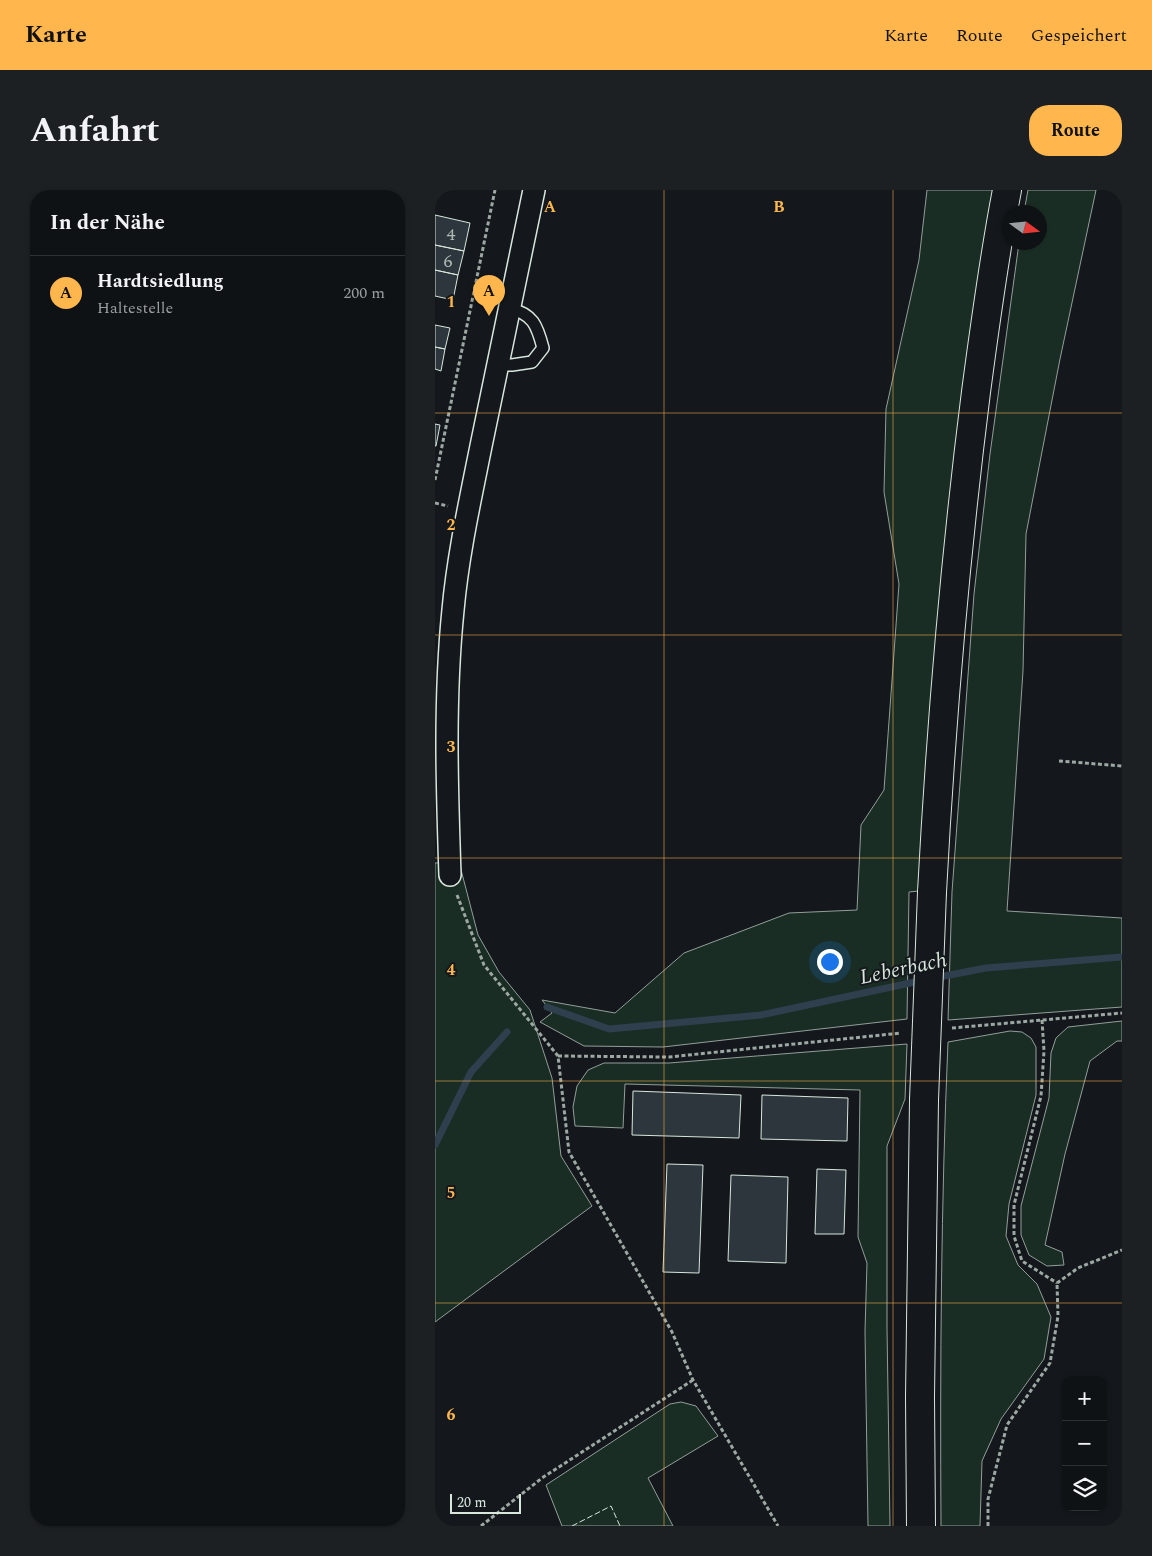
<!DOCTYPE html>
<html lang="de">
<head>
<meta charset="utf-8">
<style>
	:root { --surface:#0f1215; --page:#1d2022; --text:#f1f3f6; --muted:#9b9ea0; --line:#2f3234; --accent:#ffb74d }
	body { margin:0; font-family:Spectral,serif; background:var(--page); color:var(--text) }
	.controls { position:absolute; right:15px; bottom:15px; display:grid; overflow:hidden; border-radius:10px; box-shadow:0 1px 4px #0004 }
	.controls button { width:45px; height:45px; display:grid; place-items:center; padding:0; border:0; border-bottom:1px solid var(--line); background:var(--surface); color:var(--text); font:25px sans-serif }
	.compass { position:absolute; left:567px; top:15px; width:45px; height:45px; border-radius:50%; background:var(--surface); box-shadow:0 1px 4px #0004; rotate:105deg }
	.scale { position:absolute; left:15px; bottom:12px; width:71px; box-sizing:border-box; padding-left:5px; border:2px solid #d8e6dc; border-top:0; font-size:14px; line-height:18px; white-space:nowrap; color:#d8e6dc; -webkit-text-stroke:4px #14181c; paint-order:stroke }
	.you { position:absolute; left:394px; top:771px; width:18px; height:18px; margin:-12px; border:4px solid #fff; border-radius:50%; background:#1a73e8; box-shadow:0 0 0 8px #1a73e833 }
	.badge { display:grid; place-items:center; width:32px; height:32px; border-radius:50%; background:var(--accent); color:#111; font-size:16px; font-weight:700 }
	.pin { position:absolute; translate:-50% -41px; filter:drop-shadow(0 1px 2px #0008) }
	.pin::after { content:''; position:absolute; top:26px; width:18px; height:15px; background:inherit; clip-path:polygon(0 0,100% 0,50% 100%) }
	.list { margin:0; padding:0; list-style:none }
	h2 { display:flex; justify-content:space-between; align-items:center; height:65px; margin:0; padding:0 20px; font-size:21px }
	h2 small { font-size:16px; font-weight:400; color:var(--muted) }
	.list li { display:grid; grid-template-columns:32px 1fr auto; gap:15px; align-items:center; box-sizing:border-box; height:75px; padding:0 20px; border-top:1px solid var(--line) }
	.list b { display:block; font-size:19px; white-space:nowrap }
	.list p { margin:0; font-size:16px; white-space:nowrap; color:var(--muted) }
	.list em { font-size:16px; font-style:normal; color:var(--muted) }
	.icon { flex:none; width:28px; height:28px; fill:none; stroke:currentColor; stroke-width:2; stroke-linecap:round; stroke-linejoin:round }
	.map { position:relative; flex:none; width:687px; height:1336px; overflow:hidden; border-radius:20px }
	header { display:flex; align-items:center; gap:30px; box-sizing:border-box; height:70px; padding:0 25px; background:var(--accent); color:#111 }
	header strong { font-size:24px }
	nav { display:flex; gap:28px; margin-inline-start:auto; font-size:18px }
	.intro { display:flex; align-items:center; justify-content:space-between; box-sizing:border-box; height:120px; padding:0 30px }
	h1 { margin:0; font-size:35px }
	.button { padding:12px 22px; border-radius:20px; background:var(--accent); color:#111; font-size:18px; font-weight:700 }
	main { display:flex; gap:30px; padding:0 30px }
	aside { flex:1; background:var(--surface); border-radius:20px; box-shadow:0 1px 4px #0004 }
	.map>svg:first-child { display:block }
	.green { fill:#1a2d24; stroke:#939e99 }
	.lines { fill:none; stroke-linecap:round; stroke-linejoin:round }
	.stream { stroke:#2f3f4d; stroke-width:7 }
	.building { fill:#2c363c; stroke:#d8e6dc }
	.lane-casing { stroke:#d8e6dc; stroke-width:14 }
	.street-casing { stroke:#d8e6dc; stroke-width:24 }
	.primary-casing { stroke:#d8e6dc; stroke-width:30 }
	.path { stroke:#9da8a2; stroke-width:3; stroke-dasharray:4 2.5; stroke-linecap:butt }
	.lane { stroke:#14181c; stroke-width:11 }
	.street { stroke:#14181c; stroke-width:21 }
	.primary { stroke:#14181c; stroke-width:28 }
	.primary-bridge-casing { stroke:#d8e6dc; stroke-width:30; stroke-linecap:butt }
	.primary-bridge { stroke:#14181c; stroke-width:28 }
	.fence { stroke:#d8e6dc; stroke-width:1; stroke-dasharray:6 2.5; stroke-linecap:butt }
	.grid { fill:none; stroke:#ffb74d; stroke-width:1; stroke-opacity:0.55 }
	.labels { text-anchor:middle; stroke-width:4; stroke-linejoin:round; paint-order:stroke }
	.number-label { font-size:18px; fill:#adbab4 }
	.water-label { font-size:21px; font-style:italic; fill:#d8e6dc; stroke:#14181c }
	.grid-label { font-size:16px; text-anchor:middle; font-weight:bold; fill:#ffb74d; stroke:#14181c; stroke-width:4; stroke-linejoin:round; paint-order:stroke }
</style>
</head>
<body>
<header>
<strong>Karte</strong>
<nav><a>Karte</a><a>Route</a><a>Gespeichert</a></nav>
</header>
<div class="intro"><h1>Anfahrt</h1><a class="button">Route</a></div>
<main>
<aside>
<h2>In der Nähe<small></small></h2>
<ul class="list">
<li><span class="badge">A</span><div><b>Hardtsiedlung</b><p>Haltestelle</p></div><em>200 m</em></li>
</ul>
</aside>
<div class="map">
<svg width="687" height="1336" viewBox="0 0 687 1336">
	<rect width="100%" height="100%" fill="#14181c"/>
	<path class="green" d="M 492,0 L 562,0 C 530,233 492,466 484,701 L 474,702 L 472,829 L 228,857 L 149,856 L 105,832 L 117,823 L 107,810 L 180,823 L 249,763 L 354,723 L 422,720 L 426,635 L 449,600 L 464,394 L 449,302 L 451,219 L 484,70 Z
		M 593,0 L 661,0 L 625,169 L 591,344 L 588,481 L 572,721 L 687,728 L 687,817 L 513,830 L 517,702 L 539,404 L 555,264 L 584,53 L 604,52 L 604,22 L 589,22 Z
		M 24,672 L 43,745 L 64,782 L 95,820 L 117,888 L 126,966 L 157,1016 L 0,1132 L 0,673 Z
		M 687,831 L 687,851 L 682,851 L 655,871 L 630,964 L 610,1055 L 627,1062 L 629,1075 L 612,1076 L 594,1065 L 586,1045 L 586,1016 L 614,908 L 616,863 L 621,848 L 633,837 Z
		M 575,841 L 587,842 L 596,848 L 601,857 L 601,905 L 574,1014 L 571,1046 L 583,1075 L 602,1094 L 616,1127 L 609,1169 L 566,1229 L 547,1271 L 545,1336 L 506,1336 C 505,1175 506,1013 513,852 Z
		M 472,854 L 470,909 L 452,956 L 452,1138 L 455,1336 L 433,1336 L 430,1141 L 432,1073 L 423,1047 L 425,900 L 190,894 L 188,938 L 140,936 L 138,917 L 142,896 L 153,880 L 169,873 L 234,873 Z
		M 246,1212 L 261,1216 L 283,1246 L 213,1288 L 238,1336 L 127,1336 L 111,1295 L 235,1214 Z"/>
	<g class="lines">
		<path class="stream" d="M 499,788 L 551,778 L 687,767
			M 112,817 L 174,839 L 326,825 L 489,790
			M 0,955 L 36,882 L 72,842"/>
	</g>
	<path class="building" d="M 0,25 L 35,33 L 29,61 L 0,55 Z
		M 0,55 L 29,61 L 23,85 L 0,80 Z
		M 0,80 L 23,85 L 18,110 L 0,106 Z
		M 0,135 L 15,138 L 10,159 L 0,157 Z
		M 0,157 L 10,159 L 6,181 L 0,179 Z
		M 0,234 L 5,235 L 1,256 L 0,256 Z
		M 198,901 L 306,905 L 304,948 L 197,945 Z
		M 327,905 L 413,908 L 412,951 L 326,949 Z
		M 232,974 L 268,975 L 264,1083 L 228,1082 Z
		M 382,979 L 411,980 L 409,1044 L 380,1044 Z
		M 296,985 L 353,987 L 351,1073 L 293,1071 Z"/>
	<g class="lines">
		<defs>
			<path id="lane" d="M 61,175 L 77,175 L 97,172 L 108,158 C 102,135 98,124 74,118"/>
			<path id="street" d="M 15,685 C 12,597 9,509 18,420 C 23,365 35,311 46,256 C 63,170 81,85 99,0"/>
			<path id="primary" d="M 497,702 C 506,534 520,368 541,202 C 550,134 559,67 572,0
				M 486,1336 L 485,1207 L 489,910"/>
		</defs>
		<use href="#lane" class="lane-casing"/>
		<use href="#street" class="street-casing"/>
		<use href="#primary" class="primary-casing"/>
		<path class="path" d="M 0,290 L 60,0
			M 0,313 L 13,316
			M 624,571 L 687,576
			M 22,705 L 49,775 L 123,866 L 134,962 L 237,1142 L 258,1190 L 343,1336
			M 607,830 L 609,861 L 606,906 L 579,1015 L 579,1046 L 587,1071 L 622,1093
			M 517,838 L 687,823
			M 123,866 L 234,867 L 466,843
			M 622,1093 L 643,1078 L 687,1060
			M 46,1336 L 107,1288 L 258,1190
			M 553,1336 L 553,1309 L 572,1235 L 615,1173 L 623,1126 L 622,1093"/>
		<use href="#lane" class="lane"/>
		<use href="#street" class="street"/>
		<use href="#primary" class="primary"/>
		<defs>
			<path id="primary-bridge" d="M 489,910 L 497,702"/>
		</defs>
		<use href="#primary-bridge" class="primary-bridge-casing"/>
		<use href="#primary-bridge" class="primary-bridge"/>
		<path class="fence" d="M 137,1336 L 176,1316 L 185,1336"/>
	</g>
	<path class="grid" d="M 229,0 L 229,1336M 458,0 L 458,1336M 0,223 L 687,223M 0,445 L 687,445M 0,668 L 687,668M 0,891 L 687,891M 0,1113 L 687,1113"/>
	<g class="labels">
		<g class="number-label">
			<text x="16" y="50">4</text>
			<text x="13" y="77">6</text>
		</g>
		<g class="water-label">
			<text transform="translate(468 778) rotate(-12)" y="7">Leberbach</text>
		</g>
	</g>
	<g class="grid-label">
		<text x="115" y="22">A</text>
		<text x="344" y="22">B</text>
		<text x="16" y="117">1</text>
		<text x="16" y="340">2</text>
		<text x="16" y="562">3</text>
		<text x="16" y="785">4</text>
		<text x="16" y="1008">5</text>
		<text x="16" y="1230">6</text>
	</g>
</svg>
<div class="controls">
<button>+</button>
<button>−</button>
<button><svg class="icon" aria-label="layers" viewBox="0 0 24 24"><path d="M12 4l9 5-9 5-9-5zM3 14l9 5 9-5"/></svg></button>
</div>
<svg class="compass" viewBox="-18 -18 36 36"><path d="M0-13l5 13h-10z" fill="#e53935"/><path d="M0 13l5-13h-10z" fill="#9b9ea0"/></svg>
<div class="scale">20 m</div>
<div class="you"></div>
<div class="pin badge" style="left:54px;top:126px">A</div>
</div>
</main>
</body>
</html>
